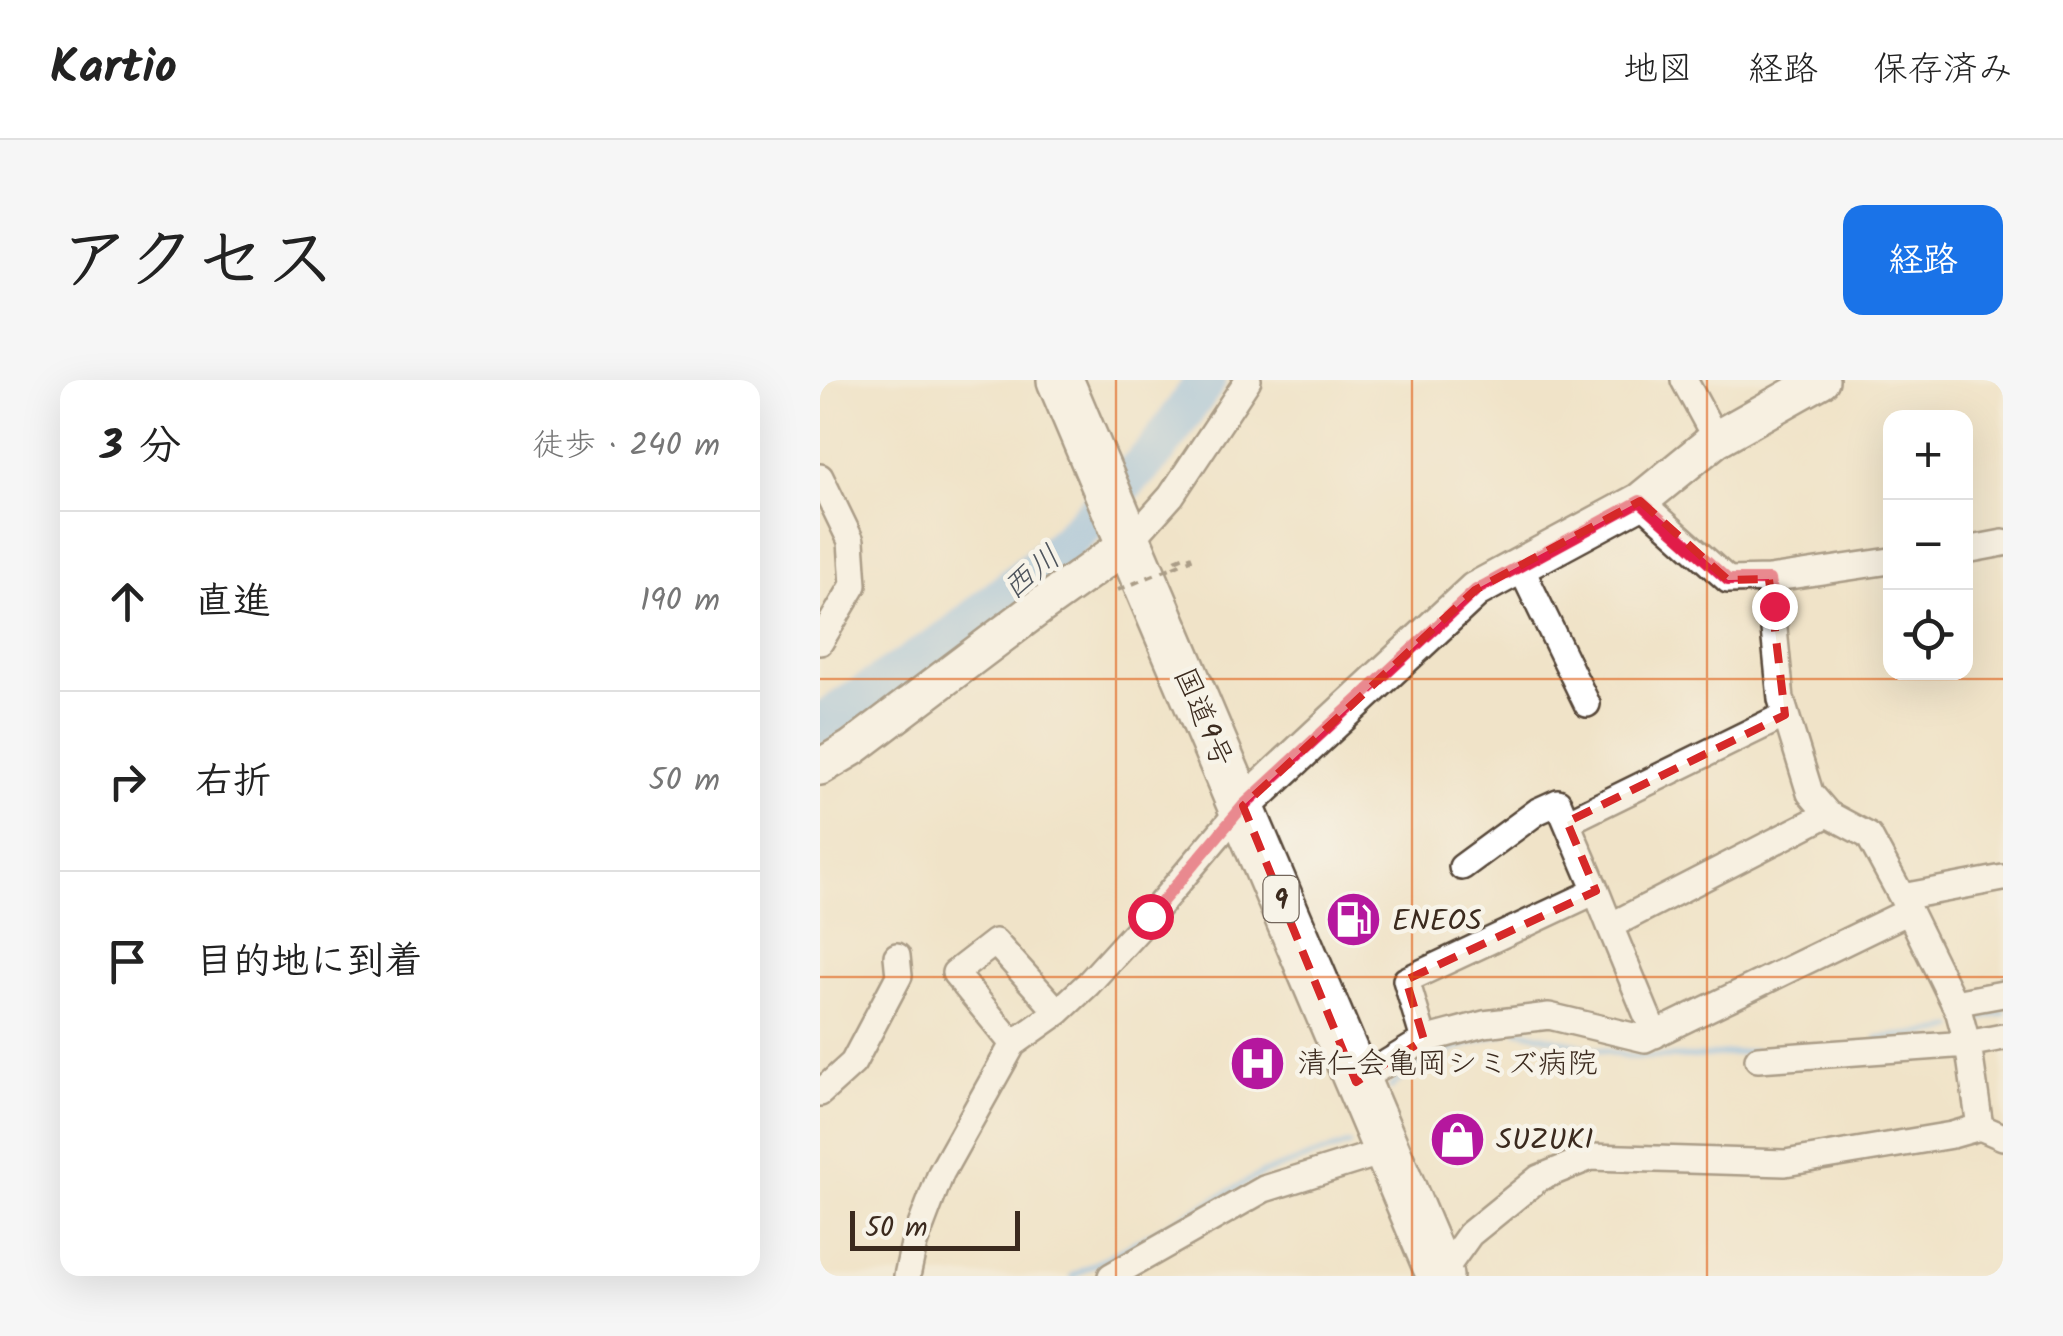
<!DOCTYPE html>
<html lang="ja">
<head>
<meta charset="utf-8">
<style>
	:root { --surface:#fff; --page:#f6f6f6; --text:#222; --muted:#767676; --line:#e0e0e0; --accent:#1a73e8 }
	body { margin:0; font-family:Kalam,"Klee One",sans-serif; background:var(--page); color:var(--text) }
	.controls { position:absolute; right:30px; top:30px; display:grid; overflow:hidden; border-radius:20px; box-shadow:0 10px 40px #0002 }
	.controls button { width:90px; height:90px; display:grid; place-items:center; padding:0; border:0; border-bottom:2px solid var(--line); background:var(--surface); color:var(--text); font:50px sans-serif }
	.scale { position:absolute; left:30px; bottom:25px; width:170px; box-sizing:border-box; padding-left:10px; border:5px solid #3b2a1e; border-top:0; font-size:28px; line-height:35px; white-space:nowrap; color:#3b2a1e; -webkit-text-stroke:8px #f7f3e8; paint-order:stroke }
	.stop { position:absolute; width:30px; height:30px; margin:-22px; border:8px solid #e11d48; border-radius:50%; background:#fff }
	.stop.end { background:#e11d48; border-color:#fff; box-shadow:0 2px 10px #0008 }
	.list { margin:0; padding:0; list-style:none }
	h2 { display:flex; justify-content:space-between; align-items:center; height:130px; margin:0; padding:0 40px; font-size:42px }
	h2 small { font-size:32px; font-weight:400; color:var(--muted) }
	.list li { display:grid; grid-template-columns:65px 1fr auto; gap:30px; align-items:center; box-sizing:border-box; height:180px; padding:0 40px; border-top:2px solid var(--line) }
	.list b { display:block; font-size:38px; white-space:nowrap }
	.list em { font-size:32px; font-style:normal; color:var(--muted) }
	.icon { flex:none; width:55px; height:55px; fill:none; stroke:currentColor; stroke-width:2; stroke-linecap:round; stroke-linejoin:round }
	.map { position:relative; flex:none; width:1183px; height:896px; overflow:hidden; border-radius:20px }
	header { display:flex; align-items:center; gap:60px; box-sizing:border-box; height:140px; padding:0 50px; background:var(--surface); border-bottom:2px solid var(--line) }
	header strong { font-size:48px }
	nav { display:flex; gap:55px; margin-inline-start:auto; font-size:35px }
	.intro { display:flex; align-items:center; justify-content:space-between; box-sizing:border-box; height:240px; padding:0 60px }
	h1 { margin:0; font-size:70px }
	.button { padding:25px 45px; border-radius:20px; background:var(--accent); color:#fff; font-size:35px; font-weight:700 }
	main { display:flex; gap:60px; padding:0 60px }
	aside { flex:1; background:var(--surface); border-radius:20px; box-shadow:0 10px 40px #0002 }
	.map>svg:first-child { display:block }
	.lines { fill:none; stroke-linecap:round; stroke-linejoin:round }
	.stream { stroke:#7bb6ed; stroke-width:6 }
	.river { stroke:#7bb6ed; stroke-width:40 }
	.street-casing { stroke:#564638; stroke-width:30 }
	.secondary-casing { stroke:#564638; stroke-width:40 }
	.highway-casing { stroke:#564638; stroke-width:50 }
	.path { stroke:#564638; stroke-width:4; stroke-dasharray:8 8; stroke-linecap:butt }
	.street { stroke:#fff; stroke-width:25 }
	.secondary { stroke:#fff; stroke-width:35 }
	.highway { stroke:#fff; stroke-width:45 }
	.path-bridge { stroke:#564638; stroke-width:4; stroke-dasharray:8 8; stroke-linecap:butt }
	.route { stroke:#e11d48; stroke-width:12 }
	.marked { fill:none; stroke:#d62828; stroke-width:8; stroke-dasharray:20 12; stroke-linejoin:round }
	.grid { fill:none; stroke:#df570d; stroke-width:2.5; stroke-opacity:0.55 }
	.labels { text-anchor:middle; stroke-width:9; stroke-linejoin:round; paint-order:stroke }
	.shield { fill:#f7f3e8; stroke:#73665b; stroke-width:2.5 }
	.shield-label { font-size:28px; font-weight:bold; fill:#3b2a1e }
	.street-label { font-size:30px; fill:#3b2a1e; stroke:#f7f3e8 }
	.poi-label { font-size:30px; fill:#3b2a1e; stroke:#f7f3e8; text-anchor:start }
	.water-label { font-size:32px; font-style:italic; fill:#4e545c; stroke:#f7f3e8 }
</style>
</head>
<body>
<header>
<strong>Kartio</strong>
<nav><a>地図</a><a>経路</a><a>保存済み</a></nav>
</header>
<div class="intro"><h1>アクセス</h1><a class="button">経路</a></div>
<main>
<aside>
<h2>3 分<small>徒歩 · 240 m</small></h2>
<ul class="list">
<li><svg class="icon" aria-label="ahead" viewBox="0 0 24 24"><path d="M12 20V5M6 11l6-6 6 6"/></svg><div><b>直進</b></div><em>190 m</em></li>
<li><svg class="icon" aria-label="right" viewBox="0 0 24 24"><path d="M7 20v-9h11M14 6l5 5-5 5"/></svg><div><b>右折</b></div><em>50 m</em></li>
<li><svg class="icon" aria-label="arrive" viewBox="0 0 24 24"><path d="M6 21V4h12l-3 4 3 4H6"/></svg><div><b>目的地に到着</b></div></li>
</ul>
</aside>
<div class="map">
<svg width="1183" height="896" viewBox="0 0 1183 896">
	<rect width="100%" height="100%" fill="#f7f3e8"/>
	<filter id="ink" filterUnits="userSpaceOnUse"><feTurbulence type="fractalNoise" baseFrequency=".01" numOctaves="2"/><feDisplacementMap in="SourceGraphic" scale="20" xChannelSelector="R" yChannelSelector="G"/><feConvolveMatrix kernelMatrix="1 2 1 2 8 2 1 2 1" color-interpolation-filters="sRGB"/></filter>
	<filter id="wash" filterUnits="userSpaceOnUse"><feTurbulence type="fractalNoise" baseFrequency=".0048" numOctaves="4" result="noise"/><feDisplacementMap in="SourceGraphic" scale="40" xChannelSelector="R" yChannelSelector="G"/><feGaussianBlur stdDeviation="2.25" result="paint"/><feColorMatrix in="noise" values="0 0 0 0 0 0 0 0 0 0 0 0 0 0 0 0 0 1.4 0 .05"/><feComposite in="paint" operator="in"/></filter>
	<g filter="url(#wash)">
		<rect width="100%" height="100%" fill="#f0e3c8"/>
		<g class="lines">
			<path class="stream" d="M 1146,642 L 1183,633
				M 697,650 L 810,677 L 876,677 L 936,671
				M 1058,658 L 1122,651 L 1134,647
				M 571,707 C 602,680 646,663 685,653
				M 253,896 L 443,793 L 529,764"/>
			<path class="river" d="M 0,344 L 135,255 L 246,163 L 337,70 L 386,0"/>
		</g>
	</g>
	<g filter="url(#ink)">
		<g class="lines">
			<defs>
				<path id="street" d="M 864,0 L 896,59
					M 0,97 L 31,161 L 34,205 L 0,262
					M 820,121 L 908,200 L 949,199 L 1070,181
					M 309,163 L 351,116 L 428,0
					M 1146,170 L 1183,163
					M 700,186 L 767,324
					M 949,199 L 961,319 L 990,413 L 1008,434 L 1049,456 L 1082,517 L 1139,633 L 1149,670 L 1160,747
					M 747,442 L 965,335
					M 642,487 L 718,431 L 738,422 L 776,511
					M 1082,517 L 1183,498
					M 790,546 L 835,655
					M 1134,623 L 1183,614
					M 604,660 L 664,644 L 729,636 L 825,659 L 1089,531
					M 193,664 L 135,593 L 175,562 L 238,632
					M 938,679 L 1147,664 L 1183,657
					M 536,702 L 604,660 L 586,600 L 776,511 L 790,546 L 1008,434
					M 0,713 L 33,683 L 79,596 L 77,576
					M 87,896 L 94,864 L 121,793 L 193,664 L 238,632 L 268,604 L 330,536 L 423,426
					M 291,896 L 444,809 L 566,771
					M 620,896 L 650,854 L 719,798 L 771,777 L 965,783 L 1132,755 L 1160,747 L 1183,757"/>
				<path id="secondary" d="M 0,387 L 32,368 L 219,227 L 309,163
					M 423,426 L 655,210 L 820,121 L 896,59 L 1001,0"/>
				<path id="highway" d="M 240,0 L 620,896"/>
			</defs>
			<use href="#street" class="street-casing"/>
			<use href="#secondary" class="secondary-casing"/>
			<use href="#highway" class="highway-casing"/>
			<path class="path" d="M 353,187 L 371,179 L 369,174 L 355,180"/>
			<use href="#street" class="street"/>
			<use href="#secondary" class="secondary"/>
			<use href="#highway" class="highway"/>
			<path class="path-bridge" d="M 298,210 L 353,187"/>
		</g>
	</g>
	<g class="lines" filter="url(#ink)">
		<path class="route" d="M 330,536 L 423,426 L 656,210 L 820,121 L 908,200 L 949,200 L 954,226"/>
	</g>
	<path d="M0 0H1183V896H0ZM 820,121 L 908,200 L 949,199 L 965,335 L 747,442 L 776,511 L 586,600 L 604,660 L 536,702 L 423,426 L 655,210 Z" fill="#f0e3c8" fill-opacity=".55" fill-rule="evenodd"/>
	<path class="marked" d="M 820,121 L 908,200 L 949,199 L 965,335 L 747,442 L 776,511 L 586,600 L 604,660 L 536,702 L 423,426 L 655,210 Z"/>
	<path class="grid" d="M 296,0 L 296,896M 592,0 L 592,896M 887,0 L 887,896M 0,299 L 1183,299M 0,597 L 1183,597"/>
	<defs>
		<symbol id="fuel-disc" viewBox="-11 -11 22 22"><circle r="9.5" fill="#b5179e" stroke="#f7f3e8"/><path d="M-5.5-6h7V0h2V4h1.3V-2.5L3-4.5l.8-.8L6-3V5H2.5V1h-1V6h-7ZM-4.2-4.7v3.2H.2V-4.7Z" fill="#fff"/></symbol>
		<symbol id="hospital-disc" viewBox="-11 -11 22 22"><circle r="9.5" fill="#b5179e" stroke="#f7f3e8"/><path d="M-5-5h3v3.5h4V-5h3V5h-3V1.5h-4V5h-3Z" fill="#fff"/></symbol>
		<symbol id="shop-disc" viewBox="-11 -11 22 22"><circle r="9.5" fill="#b5179e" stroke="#f7f3e8"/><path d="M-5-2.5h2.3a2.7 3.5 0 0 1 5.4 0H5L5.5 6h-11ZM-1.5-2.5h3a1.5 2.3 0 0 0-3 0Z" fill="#fff"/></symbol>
	</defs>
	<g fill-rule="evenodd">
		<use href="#fuel-disc" x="502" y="508" width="63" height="63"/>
		<use href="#hospital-disc" x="406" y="652" width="63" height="63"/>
		<use href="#shop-disc" x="606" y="728" width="63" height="63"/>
	</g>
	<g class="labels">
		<rect class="shield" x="443.5" y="496" width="35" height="46" rx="8"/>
		<g class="shield-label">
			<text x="461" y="529">9</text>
		</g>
		<g class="street-label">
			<text transform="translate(384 337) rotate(67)" y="10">国道9号</text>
		</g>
		<g class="poi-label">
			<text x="572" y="550">ENEOS</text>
			<text x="477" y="693">清仁会亀岡シミズ病院</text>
			<text x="676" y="769">SUZUKI</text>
		</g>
		<g class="water-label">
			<text transform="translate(211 192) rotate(-40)" y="11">西川</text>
		</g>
	</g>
</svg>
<div class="controls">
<button>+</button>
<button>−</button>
<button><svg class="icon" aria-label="locate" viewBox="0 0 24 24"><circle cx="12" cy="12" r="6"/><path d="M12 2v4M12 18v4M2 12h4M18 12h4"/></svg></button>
</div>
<div class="scale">50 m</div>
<div class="stop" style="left:330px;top:536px"></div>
<div class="stop end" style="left:954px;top:226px"></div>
</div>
</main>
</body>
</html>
